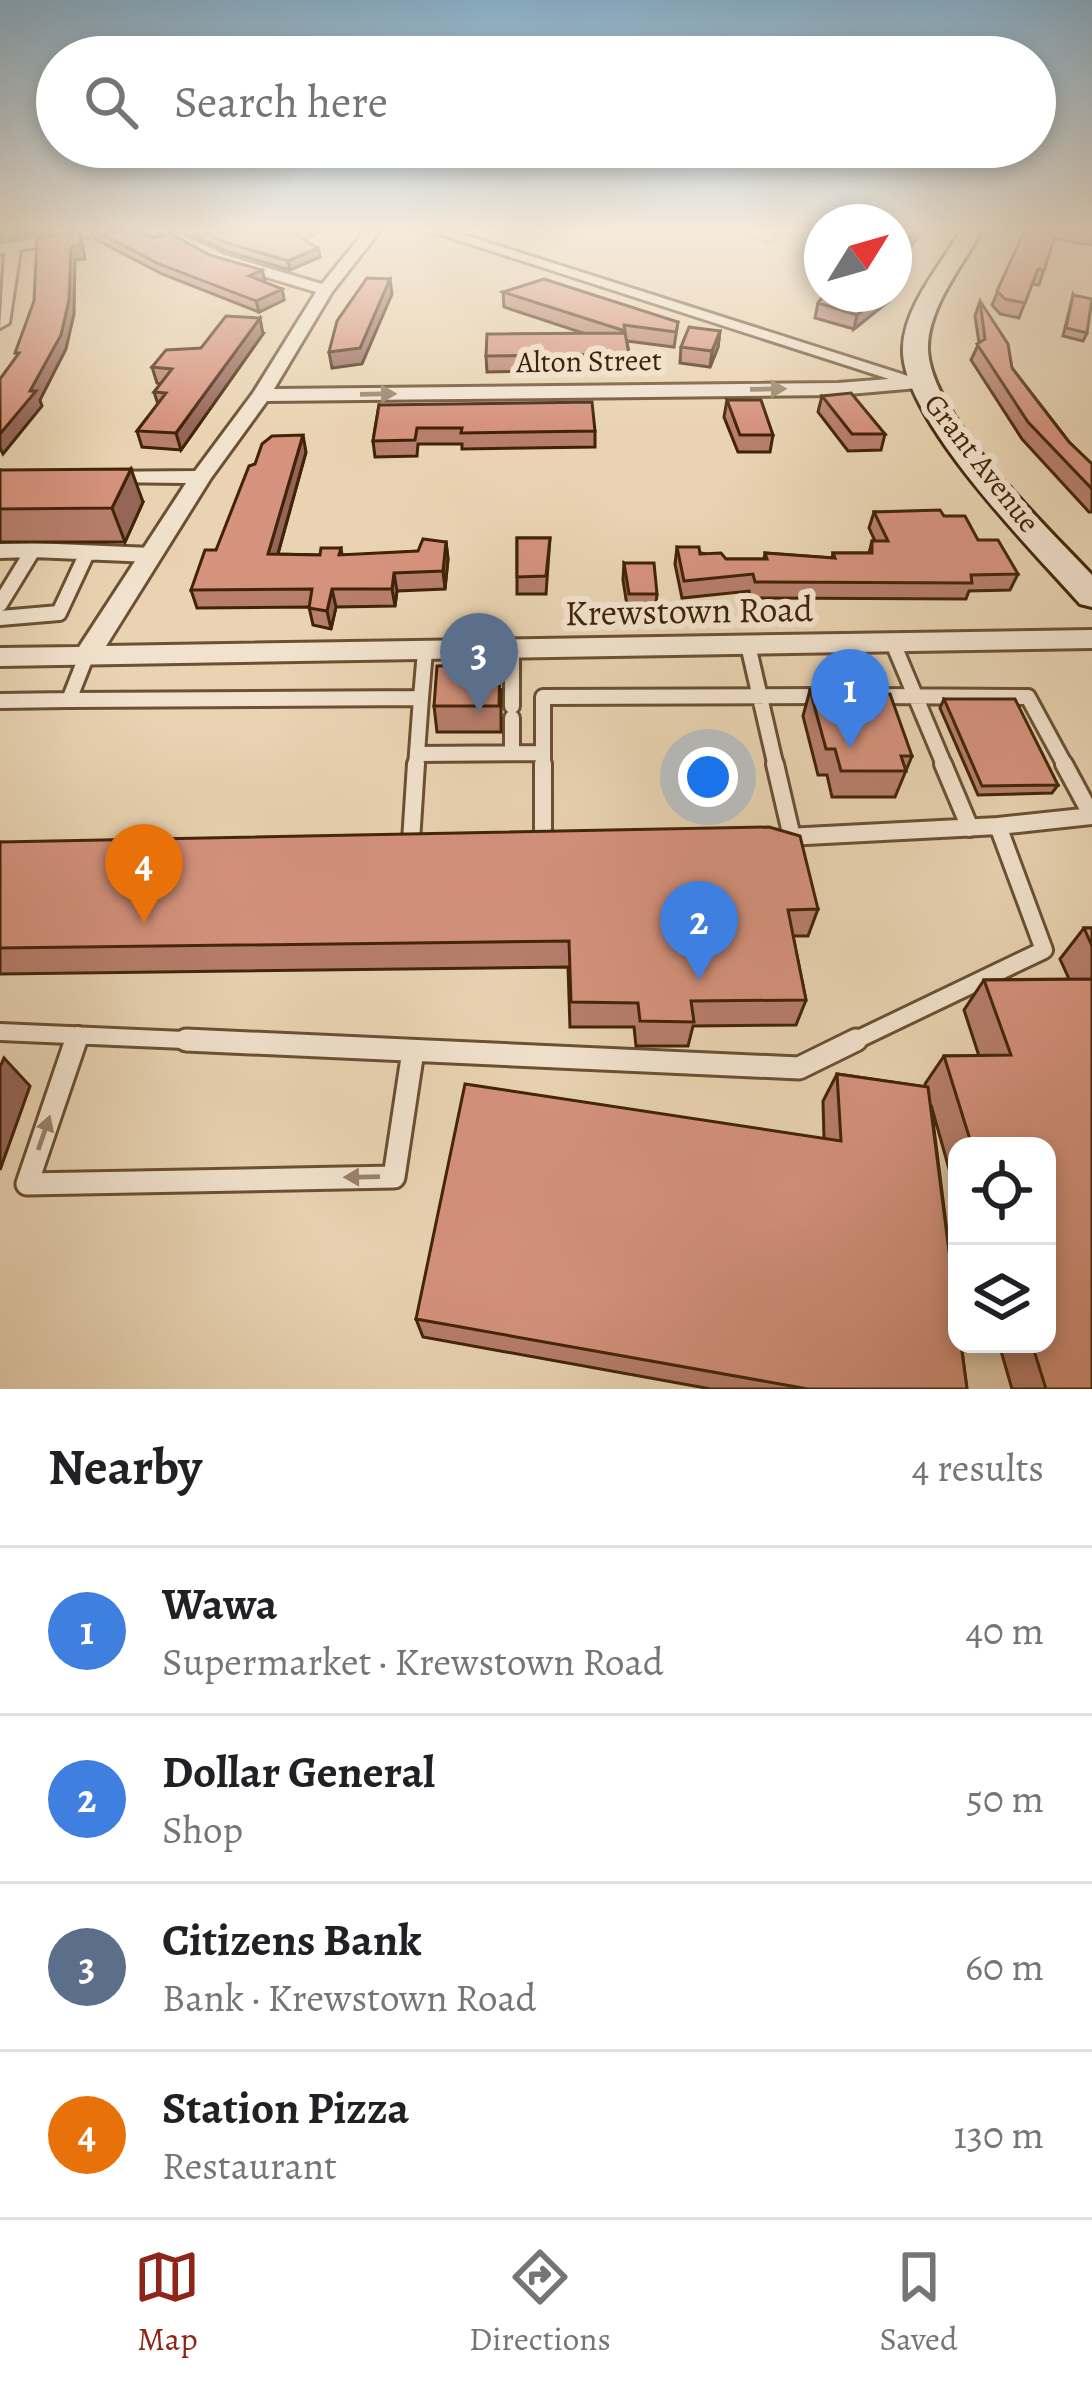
<!DOCTYPE html>
<html lang="en">
<head>
<meta charset="utf-8">
<style>
	:root { --surface:#fff; --page:#f2f2f2; --text:#202124; --muted:#757577; --line:#e0e0e0; --accent:#8f2418 }
	body { margin:0; font-family:Alegreya,serif; background:var(--page); color:var(--text) }
	.controls { position:absolute; right:36px; bottom:36px; display:grid; overflow:hidden; border-radius:24px; box-shadow:0 6px 18px #0003 }
	.controls button { width:108px; height:108px; display:grid; place-items:center; padding:0; border:0; border-bottom:3px solid var(--line); background:var(--surface); color:var(--text); font:60px sans-serif }
	.compass { position:absolute; left:804px; top:204px; width:108px; height:108px; border-radius:50%; background:var(--surface); box-shadow:0 6px 18px #0003; rotate:53deg }
	.you { position:absolute; left:708px; top:777px; width:42px; height:42px; margin:-30px; border:9px solid #fff; border-radius:50%; background:#1a73e8; box-shadow:0 0 0 18px #1a73e833 }
	.badge { display:grid; place-items:center; width:78px; height:78px; border-radius:50%; background:var(--accent); color:#fff; font-size:39px; font-weight:700 }
	.pin { position:absolute; translate:-50% -99px; filter:drop-shadow(0 3px 6px #0008) }
	.pin::after { content:''; position:absolute; top:63px; width:42px; height:36px; background:inherit; clip-path:polygon(0 0,100% 0,50% 100%) }
	.list { margin:0; padding:0; list-style:none }
	h2 { display:flex; justify-content:space-between; align-items:center; height:156px; margin:0; padding:0 48px; font-size:51px }
	h2 small { font-size:39px; font-weight:400; color:var(--muted) }
	.list li { display:grid; grid-template-columns:78px 1fr auto; gap:36px; align-items:center; box-sizing:border-box; height:168px; padding:0 48px; border-top:3px solid var(--line) }
	.list b { display:block; font-size:45px; white-space:nowrap }
	.list p { margin:0; font-size:39px; white-space:nowrap; color:var(--muted) }
	.list em { font-size:39px; font-style:normal; color:var(--muted) }
	.icon { flex:none; width:66px; height:66px; fill:none; stroke:currentColor; stroke-width:2; stroke-linecap:round; stroke-linejoin:round }
	.map { position:relative; flex:none; width:1092px; height:1389px; overflow:hidden }
	.search { position:absolute; background:var(--surface); box-shadow:0 6px 18px #0003; left:36px; right:36px; top:36px; height:132px; display:flex; align-items:center; gap:30px; box-sizing:border-box; padding:0 42px; border-radius:66px; color:var(--muted); font-size:45px }
	.sheet { height:828px; background:var(--surface) }
	nav { display:flex; justify-content:space-around; align-items:center; box-sizing:border-box; height:168px; border-top:3px solid var(--line); background:var(--surface); font-size:33px; color:var(--muted) }
	nav a { display:grid; justify-items:center; gap:6px }
	nav .on { color:var(--accent) }
	.map>svg:first-child { display:block }
	.lines { fill:none; stroke-linecap:round; stroke-linejoin:round }
	.service-far3-casing { stroke:#6b5032; stroke-width:10 }
	.service-far2-casing { stroke:#6b5032; stroke-width:20 }
	.service-far1-casing { stroke:#6b5032; stroke-width:22 }
	.service-casing { stroke:#6b5032; stroke-width:27 }
	.minor-casing { stroke:#6b5032; stroke-width:6 }
	.secondary-casing { stroke:#412407; stroke-width:6 }
	.service-far3 { stroke:#f1e2cd; stroke-width:8 }
	.service-far2 { stroke:#f1e2cd; stroke-width:14 }
	.service-far1 { stroke:#f1e2cd; stroke-width:16 }
	.service { stroke:#f1e2cd; stroke-width:21 }
	.minor { fill:#f1e2cd; fill-rule:evenodd }
	.secondary { fill:#f1e2cd; fill-rule:evenodd }
	.wall { fill:#b77e6c; stroke:#412407; stroke-width:3 }
	.shaded-wall { fill:#956658; stroke:#412407; stroke-width:3 }
	.building { fill:#d5927d; stroke:#412407; stroke-width:3 }
	.oneway { fill:#99836a }
	.labels { text-anchor:middle; stroke-width:12; stroke-linejoin:round; paint-order:stroke }
	.far-street-label { font-size:30px; fill:#412407; stroke:#f1e2cd }
	.street-label { font-size:36px; fill:#412407; stroke:#f1e2cd }
</style>
</head>
<body>
<div class="map">
<svg width="1092" height="1389" viewBox="0 0 1092 1389">
	<rect width="100%" height="100%" fill="#e9d3b2"/>
	<filter id="stains"><feTurbulence type="fractalNoise" baseFrequency=".00167" numOctaves="4"/><feColorMatrix values="0 0 0 0 .2 0 0 0 0 .09 0 0 0 0 .02 0 0 0 .5 -.17"/></filter>
	<radialGradient id="worn" r=".72"><stop offset=".6" stop-color="#630" stop-opacity="0"/><stop offset="1" stop-color="#630" stop-opacity=".3"/></radialGradient>
	<g class="lines">
		<defs>
			<path id="service-far3" d="M 748,232 L 770,237 L 774,232"/>
			<path id="service-far2" d="M 0,551 L 33,550
				M 0,604 L 33,550 L 151,555
				M 0,618 L 59,613 L 87,553
				M 893,643 L 945,767
				M 748,645 L 776,767
				M 512,649 L 512,706
				M 874,696 L 1028,697 L 1066,767
				M 69,700 L 421,698 L 425,651
				M 0,701 L 69,700 L 86,657
				M 512,718 L 512,753
				M 543,753 L 543,697 L 822,696
				M 417,754 L 543,753 L 543,767
				M 416,767 L 421,698"/>
			<path id="service-far1" d="M 543,764 L 543,840
				M 775,764 L 792,837
				M 943,764 L 970,828
				M 1064,764 L 1092,816
				M 787,837 L 998,826
				M 411,841 L 416,764
				M 0,1032 L 253,1043
				M 75,1043 L 78,1035
				M 850,1043 L 1044,950 L 998,826 L 1092,816"/>
			<path id="service" d="M 76,1040 L 27,1184 L 394,1177 L 413,1051
				M 186,1040 L 799,1068 L 856,1040"/>
			<path id="minor" d="M 75,232 L 108,232 L 20,250 L 9,323 L 0,328 L 5,253 L 0,254 L 0,244 Z
				M 159,232 L 177,232 L 224,255 L 322,284 L 364,232 L 379,232 L 332,292 L 274,389 L 838,383 L 889,379 L 433,232 L 455,232 L 927,382 L 918,388 L 838,395 L 267,401 L 211,478 L 106,646 L 1092,630 L 1092,648 L 0,666 L 0,648 L 79,647 L 186,483 L 97,482 L 86,476 L 90,472 L 195,471 L 253,393 L 316,292 L 214,261 Z"/>
			<path id="secondary" d="M 960,232 L 981,232 C 962,266 926,310 928,351 C 932,418 1046,526 1092,575 L 1092,607 L 1080,604 C 1033,551 900,418 903,348 C 904,307 940,266 960,232 Z"/>
		</defs>
		<use href="#service-far3" class="service-far3-casing"/>
		<use href="#service-far2" class="service-far2-casing"/>
		<use href="#service-far1" class="service-far1-casing"/>
		<use href="#service" class="service-casing"/>
		<use href="#minor" class="minor-casing"/>
		<use href="#secondary" class="secondary-casing"/>
		<use href="#service-far3" class="service-far3"/>
		<use href="#service-far2" class="service-far2"/>
		<use href="#service-far1" class="service-far1"/>
		<use href="#service" class="service"/>
		<use href="#minor" class="minor"/>
		<use href="#secondary" class="secondary"/>
	</g>
	<path class="wall" d="M 92,232 L 140,232 L 282,289 L 284,300 L 259,312 L 162,274 L 95,239 Z
		M 194,232 L 319,232 L 304,240 L 320,257 L 290,270 L 226,251 L 195,236 Z
		M 894,232 L 921,232 L 908,251 L 900,249 L 894,260 Z
		M 1024,232 L 1092,232 L 1092,245 L 1054,239 L 1039,285 L 1032,284 L 1019,318 L 1000,314 L 992,305 Z
		M 503,292 L 678,322 L 674,347 L 627,341 L 629,354 L 628,369 L 487,372 L 486,356 L 583,333 L 504,307 Z
		M 825,294 L 890,294 L 889,301 L 854,329 L 815,318 L 818,303 Z
		M 1073,295 L 1087,333 L 1083,341 L 1063,336 Z
		M 980,301 L 1012,368 L 1069,442 L 1092,464 L 1092,512 L 1089,512 L 1022,439 L 971,360 L 979,343 L 975,316 Z
		M 720,331 L 718,347 L 710,367 L 680,363 L 681,347 Z
		M 263,334 L 181,450 L 142,447 L 137,431 L 158,404 L 154,392 L 161,384 L 157,383 L 152,367 L 201,348 Z
		M 822,396 L 885,434 L 881,450 L 848,451 L 818,412 Z
		M 727,400 L 773,435 L 770,452 L 738,452 L 724,417 Z
		M 379,405 L 595,431 L 595,447 L 462,449 L 462,444 L 418,444 L 417,456 L 375,457 L 373,441 Z
		M 306,452 L 278,554 L 320,555 L 341,548 L 342,555 L 383,554 L 418,551 L 446,542 L 448,559 L 445,589 L 397,591 L 395,606 L 336,607 L 331,629 L 313,625 L 309,607 L 197,608 L 191,590 Z
		M 0,470 L 143,502 L 125,542 L 0,542 Z
		M 874,512 L 944,516 L 978,540 L 1018,574 L 1010,590 L 969,591 L 966,599 L 751,598 L 749,591 L 682,598 L 675,564 L 677,547 L 726,559 L 764,559 L 765,553 L 832,558 L 833,553 L 869,553 L 872,541 L 875,541 L 869,528 Z
		M 517,538 L 550,538 L 546,594 L 517,594 Z
		M 624,563 L 657,594 L 655,612 L 628,612 L 623,580 Z
		M 815,685 L 912,756 L 895,797 L 832,797 L 827,775 L 818,775 L 803,716 L 810,690 L 813,690 Z
		M 501,690 L 501,732 L 437,732 L 434,706 Z
		M 944,699 L 1058,785 L 1052,793 L 978,795 L 940,708 Z
		M 0,842 L 818,909 L 808,936 L 793,936 L 806,1000 L 796,1025 L 693,1026 L 688,1046 L 636,1046 L 634,1027 L 570,1027 L 568,967 L 0,974 Z
		M 1084,928 L 1092,928 L 1092,1389 L 1012,1389 L 999,1344 L 1047,1344 L 1047,1146 L 957,1146 L 957,1197 L 931,1105 L 967,1389 L 711,1389 L 423,1337 L 416,1319 L 824,1139 L 823,1101 L 837,1074 L 926,1087 L 925,1084 L 944,1056 L 979,1056 L 964,1010 L 984,980 L 1069,979 L 1060,959 Z"/>
	<path class="shaded-wall" d="M 0,232 L 46,232 L 0,239 Z
		M 80,232 L 85,259 L 75,260 L 74,314 L 66,349 L 40,400 L 42,406 L 3,454 L 0,448 L 0,434 L 30,391 L 71,247 Z
		M 300,232 L 319,232 L 296,243 L 295,234 Z
		M 915,232 L 921,232 L 908,251 L 911,237 Z
		M 318,248 L 320,257 L 290,270 L 288,261 Z
		M 262,270 L 265,281 L 251,287 L 249,276 Z
		M 390,279 L 392,294 L 362,364 L 332,368 L 329,352 Z
		M 282,289 L 284,300 L 259,312 L 256,301 Z
		M 882,294 L 890,294 L 889,301 L 854,329 L 857,315 Z
		M 260,318 L 263,334 L 181,450 L 176,433 Z
		M 720,331 L 718,347 L 710,367 L 712,351 Z
		M 303,435 L 306,452 L 273,571 L 268,554 Z
		M 131,469 L 143,502 L 125,542 L 112,508 Z
		M 446,542 L 448,559 L 445,589 L 443,571 Z
		M 394,573 L 397,591 L 395,606 L 392,589 Z
		M 332,589 L 336,607 L 331,629 L 327,611 Z
		M 4,1058 L 30,1086 L 0,1170 L 0,1067 Z"/>
	<path class="building" d="M 67,232 L 79,232 L 80,245 L 71,247 L 69,300 L 61,335 L 30,391 L 36,391 L 0,434 L 0,379 L 19,353 L 15,353 L 34,301 L 37,239 Z
		M 97,232 L 140,232 L 154,238 L 169,233 L 210,255 L 262,270 L 249,276 L 282,289 L 256,301 L 159,264 Z
		M 203,232 L 300,232 L 295,234 L 318,248 L 288,261 L 224,242 Z
		M 894,232 L 915,232 L 911,237 L 904,235 L 894,252 Z
		M 1024,232 L 1056,232 L 1044,271 L 1038,269 L 1025,303 L 1005,299 L 997,291 Z
		M 367,278 L 390,279 L 360,348 L 329,352 L 337,321 Z
		M 544,279 L 678,322 L 676,332 L 624,325 L 625,331 L 503,292 Z
		M 825,294 L 883,294 L 857,315 L 818,303 Z
		M 1073,295 L 1092,299 L 1087,333 L 1066,328 Z
		M 980,301 L 1008,344 L 1012,368 L 1069,442 L 1092,464 L 1092,489 L 1028,422 L 977,344 L 985,339 Z
		M 226,316 L 260,318 L 176,433 L 137,431 L 166,393 L 154,392 L 172,369 L 152,367 L 166,350 L 201,348 Z
		M 689,327 L 720,331 L 712,351 L 681,347 Z
		M 625,333 L 629,354 L 486,356 L 487,334 Z
		M 851,393 L 885,434 L 852,434 L 822,396 Z
		M 727,400 L 761,400 L 773,435 L 740,435 Z
		M 592,402 L 595,431 L 461,433 L 462,428 L 417,428 L 415,440 L 373,441 L 379,405 Z
		M 303,435 L 268,554 L 320,555 L 321,548 L 341,548 L 339,555 L 418,551 L 423,539 L 446,542 L 443,571 L 394,573 L 392,589 L 332,589 L 327,611 L 309,608 L 312,589 L 191,590 L 205,550 L 216,550 L 249,466 L 255,464 L 262,444 L 272,436 Z
		M 131,469 L 112,508 L 0,509 L 0,470 Z
		M 940,510 L 944,516 L 965,516 L 978,540 L 998,540 L 1018,574 L 971,575 L 972,583 L 755,582 L 753,574 L 684,581 L 677,547 L 699,547 L 700,554 L 721,553 L 726,559 L 767,559 L 765,553 L 835,558 L 833,553 L 872,553 L 872,541 L 888,541 L 874,512 Z
		M 517,538 L 550,538 L 546,576 L 517,577 Z
		M 624,563 L 654,563 L 657,594 L 629,594 Z
		M 500,664 L 499,706 L 434,706 L 437,666 Z
		M 815,685 L 875,685 L 878,694 L 890,694 L 912,756 L 901,756 L 906,771 L 841,771 L 835,749 L 826,749 L 810,690 L 816,690 Z
		M 944,699 L 1015,699 L 1058,785 L 982,786 Z
		M 769,827 L 800,836 L 818,909 L 788,910 L 806,1000 L 691,1001 L 694,1022 L 640,1021 L 638,1003 L 571,1002 L 569,941 L 0,948 L 0,842 Z
		M 1084,928 L 1092,928 L 1092,946 Z
		M 1092,979 L 1092,1389 L 1046,1389 L 1032,1344 L 1047,1344 L 1047,1146 L 972,1146 L 944,1056 L 1011,1055 L 984,980 Z
		M 837,1074 L 928,1087 L 957,1314 L 957,1344 L 961,1344 L 967,1389 L 808,1389 L 416,1319 L 465,1084 L 841,1141 Z"/>
	<defs><path id="oneway-solid" d="M-6-.8H1V-3.2L6.5 0L1 3.2V.8H-6Z" transform="scale(3)"/></defs>
	<g class="oneway">
		<use href="#oneway-solid" transform="translate(768 389) rotate(-1)"/>
		<use href="#oneway-solid" transform="translate(378 394) rotate(-1)"/>
		<use href="#oneway-solid" transform="translate(44 1133) rotate(-71)"/>
		<use href="#oneway-solid" transform="translate(362 1177) rotate(179)"/>
	</g>
	<linearGradient id="sky" x2="0" y2="1"><stop stop-color="#88b5d3"/><stop offset="0.54" stop-color="#f5ebdc"/><stop offset="1" stop-color="#f5ebdc" stop-opacity="0"/></linearGradient>
	<rect width="1092" height="426" fill="url(#sky)"/>
	<g class="labels">
		<g class="far-street-label">
			<text transform="translate(589 361) rotate(-1)" y="10">Alton Street</text>
			<text transform="translate(982 463) rotate(52)" y="10">Grant Avenue</text>
		</g>
		<g class="street-label">
			<text transform="translate(689 610) rotate(-1)" y="13">Krewstown Road</text>
		</g>
	</g>
	<rect width="100%" height="100%" filter="url(#stains)"/>
	<rect width="100%" height="100%" fill="url(#worn)"/>
</svg>
<div class="controls">
<button><svg class="icon" aria-label="locate" viewBox="0 0 24 24"><circle cx="12" cy="12" r="6"/><path d="M12 2v4M12 18v4M2 12h4M18 12h4"/></svg></button>
<button><svg class="icon" aria-label="layers" viewBox="0 0 24 24"><path d="M12 4l9 5-9 5-9-5zM3 14l9 5 9-5"/></svg></button>
</div>
<svg class="compass" viewBox="-18 -18 36 36"><path d="M0-13l5 13h-10z" fill="#e53935"/><path d="M0 13l5-13h-10z" fill="#757577"/></svg>
<div class="you"></div>
<div class="pin badge" style="left:850px;top:748px;background:#3f7fe0">1</div>
<div class="pin badge" style="left:699px;top:980px;background:#3f7fe0">2</div>
<div class="pin badge" style="left:479px;top:712px;background:#5c6f8a">3</div>
<div class="pin badge" style="left:144px;top:923px;background:#e8710a">4</div>
<div class="search"><svg class="icon" aria-label="search" viewBox="0 0 24 24"><circle cx="10" cy="10" r="6"/><path d="M15 15l6 6"/></svg>Search here</div>
</div>
<section class="sheet">
<h2>Nearby<small>4 results</small></h2>
<ul class="list">
<li><span class="badge" style="background:#3f7fe0">1</span><div><b>Wawa</b><p>Supermarket · Krewstown Road</p></div><em>40 m</em></li>
<li><span class="badge" style="background:#3f7fe0">2</span><div><b>Dollar General</b><p>Shop</p></div><em>50 m</em></li>
<li><span class="badge" style="background:#5c6f8a">3</span><div><b>Citizens Bank</b><p>Bank · Krewstown Road</p></div><em>60 m</em></li>
<li><span class="badge" style="background:#e8710a">4</span><div><b>Station Pizza</b><p>Restaurant</p></div><em>130 m</em></li>
</ul>
</section>
<nav>
<a class="on"><svg class="icon" aria-label="map" viewBox="0 0 24 24"><path d="M3 6l6-2 6 2 6-2v14l-6 2-6-2-6 2zM9 4v14M15 6v14"/></svg>Map</a>
<a><svg class="icon" aria-label="directions" viewBox="0 0 24 24"><path d="M12 3l9 9-9 9-9-9zM9 14v-3h6M13 9l2 2-2 2"/></svg>Directions</a>
<a><svg class="icon" aria-label="saved" viewBox="0 0 24 24"><path d="M7 4h10v16l-5-4-5 4z"/></svg>Saved</a>
</nav>
</body>
</html>
